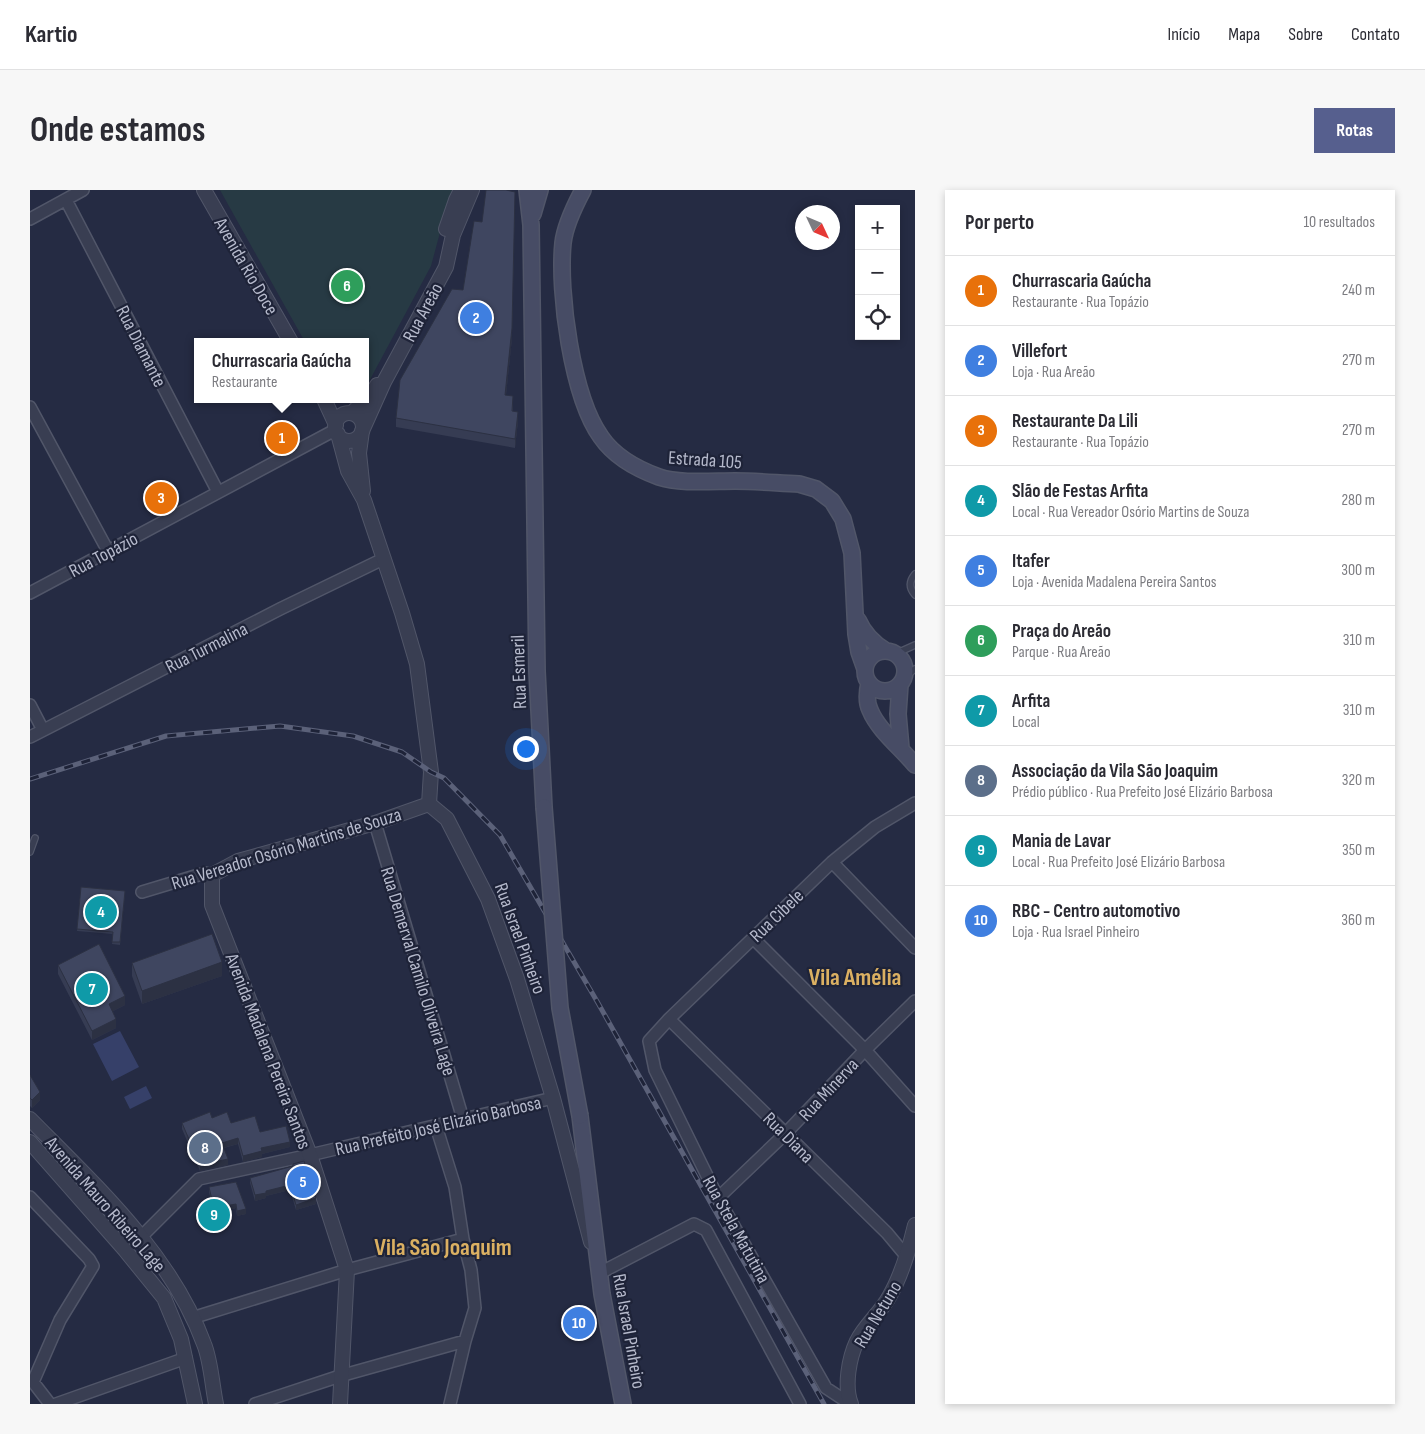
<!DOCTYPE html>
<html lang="pt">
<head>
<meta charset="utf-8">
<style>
	:root { --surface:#fff; --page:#f7f7f7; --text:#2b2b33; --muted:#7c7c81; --line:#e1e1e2; --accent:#565f8e }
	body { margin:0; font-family:"Sofia Sans Condensed",sans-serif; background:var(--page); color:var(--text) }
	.controls { position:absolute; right:15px; top:15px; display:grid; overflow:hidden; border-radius:0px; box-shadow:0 2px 8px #0003 }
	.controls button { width:45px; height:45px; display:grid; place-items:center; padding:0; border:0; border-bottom:1px solid var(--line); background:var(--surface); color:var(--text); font:25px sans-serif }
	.compass { position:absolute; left:765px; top:15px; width:45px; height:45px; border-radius:50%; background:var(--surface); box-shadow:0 2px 8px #0003; rotate:134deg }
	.you { position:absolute; left:495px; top:558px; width:18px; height:18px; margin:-12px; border:4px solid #fff; border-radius:50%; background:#1a73e8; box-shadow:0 0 0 8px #1a73e833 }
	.badge { display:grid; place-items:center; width:32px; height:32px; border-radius:50%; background:var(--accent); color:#fff; font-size:16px; font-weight:700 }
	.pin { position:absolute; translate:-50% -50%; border:2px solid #fff; box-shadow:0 1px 5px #0006 }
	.popup { position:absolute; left:164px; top:148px; width:175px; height:65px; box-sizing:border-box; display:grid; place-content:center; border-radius:0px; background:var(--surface); filter:drop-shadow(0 1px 4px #0005); font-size:16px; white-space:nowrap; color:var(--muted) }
	.popup b { font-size:19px; color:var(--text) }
	.popup::after { content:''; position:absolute; left:50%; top:100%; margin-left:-10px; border:10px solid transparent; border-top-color:var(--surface) }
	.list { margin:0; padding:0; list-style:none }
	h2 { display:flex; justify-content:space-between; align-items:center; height:65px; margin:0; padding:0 20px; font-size:21px }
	h2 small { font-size:16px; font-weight:400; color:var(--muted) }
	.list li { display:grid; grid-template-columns:32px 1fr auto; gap:15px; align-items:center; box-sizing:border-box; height:70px; padding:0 20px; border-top:1px solid var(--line) }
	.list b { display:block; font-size:19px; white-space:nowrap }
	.list p { margin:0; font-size:16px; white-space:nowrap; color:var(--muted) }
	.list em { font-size:16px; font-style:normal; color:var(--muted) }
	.icon { flex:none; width:28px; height:28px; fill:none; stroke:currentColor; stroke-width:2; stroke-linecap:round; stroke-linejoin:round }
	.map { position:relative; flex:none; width:885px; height:1214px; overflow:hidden; border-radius:0px }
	header { display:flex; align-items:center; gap:30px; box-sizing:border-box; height:70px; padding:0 25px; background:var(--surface); border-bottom:1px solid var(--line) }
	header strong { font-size:24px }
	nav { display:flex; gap:28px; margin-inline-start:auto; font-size:18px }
	.intro { display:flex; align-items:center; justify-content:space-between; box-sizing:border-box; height:120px; padding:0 30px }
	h1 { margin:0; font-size:35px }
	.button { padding:12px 22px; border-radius:0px; background:var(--accent); color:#fff; font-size:18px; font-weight:700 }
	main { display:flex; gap:30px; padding:0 30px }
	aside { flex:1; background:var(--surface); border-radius:0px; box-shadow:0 2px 8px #0003 }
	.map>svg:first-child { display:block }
	.green { fill:#273a44 }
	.water { fill:#364069 }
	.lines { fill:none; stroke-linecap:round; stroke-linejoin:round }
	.service-casing { stroke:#515669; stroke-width:8 }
	.minor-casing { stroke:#515669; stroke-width:14 }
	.tertiary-casing { stroke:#515669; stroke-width:16 }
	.secondary-casing { stroke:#515669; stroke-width:18 }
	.service { stroke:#393e52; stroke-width:5.5 }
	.minor { stroke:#393e52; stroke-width:11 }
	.tertiary { stroke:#393e52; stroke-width:14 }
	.secondary { stroke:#474c65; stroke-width:15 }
	.rail-casing { stroke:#5b6179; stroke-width:5 }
	.rail { stroke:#1e2338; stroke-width:3; stroke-dasharray:9; stroke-linecap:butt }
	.secondary-bridge-casing { stroke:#515669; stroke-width:18; stroke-linecap:butt }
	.secondary-bridge { stroke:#474c65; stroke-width:15 }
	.wall { fill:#363c53 }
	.shaded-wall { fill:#2c3143 }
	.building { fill:#3f4660; stroke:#2c3143 }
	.labels { text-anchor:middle; stroke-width:4.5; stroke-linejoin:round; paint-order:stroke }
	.street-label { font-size:19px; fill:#b6bacc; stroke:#1e2338 }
	.district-label { font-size:24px; font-weight:bold; fill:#dbb062; stroke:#1e2338 }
</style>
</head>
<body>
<header>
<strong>Kartio</strong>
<nav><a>Início</a><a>Mapa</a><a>Sobre</a><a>Contato</a></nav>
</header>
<div class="intro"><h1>Onde estamos</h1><a class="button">Rotas</a></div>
<main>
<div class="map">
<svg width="885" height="1214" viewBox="0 0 885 1214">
	<rect width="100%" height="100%" fill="#252b43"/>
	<path class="green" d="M 190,0 L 424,0 L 419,9 L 401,76 L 336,197 L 336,152 L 275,152 Z"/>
	<path class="water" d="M 90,841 L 109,877 L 82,891 L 63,854 Z
		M 116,896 L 122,908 L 100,919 L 94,907 Z"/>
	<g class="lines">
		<defs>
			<path id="service" d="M 885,384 C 879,391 879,398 885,405
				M 865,464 L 885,455
				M 875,487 L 885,479
				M 0,662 L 5,648"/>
			<path id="minor" d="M 36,10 L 188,302
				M 0,29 L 53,0
				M 0,217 L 78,361
				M 0,403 L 305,240
				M 0,515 L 13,540
				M 0,547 L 250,419 L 353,369
				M 345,633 L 433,929
				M 802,672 L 885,758
				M 112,702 L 175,683 L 182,685
				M 723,748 L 835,860 L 885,916
				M 639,829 L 857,1043 L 877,1067
				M 406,936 L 425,997 L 433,1049 L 441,1080 L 445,1118 L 435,1151 L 420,1214
				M 0,1007 L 59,1069 L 63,1076 L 30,1130 L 3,1192 L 20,1214
				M 688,1008 L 755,944 L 835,860 L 885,811
				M 111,1047 L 169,989 L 280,965 L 523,908
				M 570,1083 L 664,1034 L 676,1040 L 770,1214
				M 162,1128 L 317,1080 L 433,1049
				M 819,1213 L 796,1198 L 688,1008 L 625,880 L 619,851 L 639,829 L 802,672 L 845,637 L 885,613
				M 26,1214 L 156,1168
				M 225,1214 L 310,1186 L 435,1151"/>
			<path id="tertiary" d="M 174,0 L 261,152
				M 416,39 L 426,10 L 431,0
				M 294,209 L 306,235
				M 322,223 L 344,200 L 347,195
				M305 237a14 14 0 1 1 28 0a14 14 0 1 1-28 0Z
				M 308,244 L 318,281 L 334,310 L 372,423 L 387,474 L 401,582 L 399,614
				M 333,301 L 329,263 L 332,241 L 354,192 L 416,77 L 423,45 L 442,0
				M 399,614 L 417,629 L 458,709 L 487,789 L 523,908 L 561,1052
				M 0,929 C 66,996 141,1064 174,1154 C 181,1171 182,1195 186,1214
				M 0,952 L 95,1060 L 134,1108 L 151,1149 L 165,1214
				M 310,1214 L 317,1080 L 280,965 L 182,715 L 182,685 L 208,671 L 345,633 L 399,614
				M 821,1214 C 814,1196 819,1168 827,1151 C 835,1135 851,1122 859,1107 C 872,1085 879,1060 885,1035"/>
			<path id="secondary" d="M 497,0 L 501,35 L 507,481 L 514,617
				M 553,0 C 545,15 535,35 533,53 C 528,102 542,207 571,247 C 584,266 607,279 629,287 C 649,294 683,291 705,291 C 726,291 747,293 769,294 L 786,299 L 802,311 L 813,329 L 822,363 L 826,444 L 829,462 L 835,479
				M 503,24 L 510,0
				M 828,430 C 834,444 843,453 856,461
				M835 481a20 20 0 1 1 40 0a20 20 0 1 1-40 0Z
				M 839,493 C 837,502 836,512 840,520 C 848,540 871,558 885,575
				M 870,495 L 868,524 L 871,558
				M 550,926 L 572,1104 L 593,1214"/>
		</defs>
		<use href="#service" class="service-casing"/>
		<use href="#minor" class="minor-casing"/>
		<use href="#tertiary" class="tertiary-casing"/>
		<use href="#secondary" class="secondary-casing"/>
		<use href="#service" class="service"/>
		<use href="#minor" class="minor"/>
		<use href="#tertiary" class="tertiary"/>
		<use href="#secondary" class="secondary"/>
		<defs>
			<path id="rail" d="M 0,589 L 136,546 L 250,536 L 323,546 L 372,562 L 401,582 L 414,588 L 470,645 L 568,813 L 794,1214"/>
		</defs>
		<use href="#rail" class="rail-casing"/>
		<use href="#rail" class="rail"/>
		<defs>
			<path id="secondary-bridge" d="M 514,617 L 530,818 L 550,926"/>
		</defs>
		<use href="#secondary-bridge" class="secondary-bridge-casing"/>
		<use href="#secondary-bridge" class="secondary-bridge"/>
	</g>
	<path class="wall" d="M 433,100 L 482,148 L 476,205 L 483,215 L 483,221 L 488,231 L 485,258 L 366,237 L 366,228 Z
		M 51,697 L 95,701 L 90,755 L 82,754 L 83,744 L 47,741 Z
		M 102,773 L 192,786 L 112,814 L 102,786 Z
		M 28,775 L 95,815 L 83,821 L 86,838 L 62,850 L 28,784 Z
		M 0,885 L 10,910 L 2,918 L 0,916 Z
		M 182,928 L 201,933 L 260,957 L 232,964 L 232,967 L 213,972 L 208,954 L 194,958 L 198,975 L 170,981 L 152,939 L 152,933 Z
		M 263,974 L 286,1014 L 266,1020 L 260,1000 L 236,1006 L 236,1008 L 225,1011 L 220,993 L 220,988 L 263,976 Z
		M 206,992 L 216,1024 L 207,1026 L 206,1018 L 190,1022 L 192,1034 L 182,1036 L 177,1016 L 177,1012 L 181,1011 L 179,1002 L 179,997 Z"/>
	<path class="shaded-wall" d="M 485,2 L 482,148 L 475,214 L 475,205 Z
		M 488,222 L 488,231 L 485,258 L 485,249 Z
		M 192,772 L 192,786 L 112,814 L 112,801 Z
		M 95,806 L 95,815 L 79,823 L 79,814 Z
		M 86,829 L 86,838 L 62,850 L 62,841 Z
		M 10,902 L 10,910 L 2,918 L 2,910 Z
		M 208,948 L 208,954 L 192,958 L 192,953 Z
		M 260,952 L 260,957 L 232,964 L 232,967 L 213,972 L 213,966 L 231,958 Z
		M 198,969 L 198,975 L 170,981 L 170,975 Z
		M 260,995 L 260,1000 L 236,1006 L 236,1008 L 225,1011 L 225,1005 L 236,1001 Z
		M 286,1008 L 286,1014 L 266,1020 L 266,1015 Z
		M 206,1014 L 206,1018 L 189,1022 L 189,1017 Z
		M 216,1019 L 216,1024 L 207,1026 L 207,1021 Z
		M 192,1029 L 192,1034 L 182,1036 L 182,1031 Z"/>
	<path class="building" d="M 456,0 L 476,0 L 485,2 L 482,138 L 475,205 L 483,206 L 482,221 L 488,222 L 485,249 L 366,228 L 370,190 L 422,99 L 433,100 L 444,31 L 452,32 Z
		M 51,697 L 95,701 L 90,752 L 82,752 L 83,742 L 47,739 Z
		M 182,744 L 192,772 L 112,801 L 102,773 Z
		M 69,754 L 95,806 L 79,814 L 86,829 L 62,841 L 28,775 Z
		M 0,885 L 10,902 L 2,910 L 0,908 Z
		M 180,922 L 182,928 L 197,922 L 201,933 L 225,926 L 230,942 L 256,936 L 260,952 L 231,958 L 232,961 L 213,966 L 208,948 L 192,953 L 198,969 L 170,975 L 152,933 Z
		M 274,971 L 286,1008 L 266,1015 L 260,995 L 236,1001 L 236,1003 L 225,1005 L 220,988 L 263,976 L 263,974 Z
		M 206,992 L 216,1019 L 207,1021 L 206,1014 L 189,1017 L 192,1029 L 182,1031 L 177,1012 L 182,1010 L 179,997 Z"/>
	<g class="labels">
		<g class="street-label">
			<text transform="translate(217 76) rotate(60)" y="7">Avenida Rio Doce</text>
			<text transform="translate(392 122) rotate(-62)" y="7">Rua Areão</text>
			<text transform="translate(112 156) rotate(63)" y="7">Rua Diamante</text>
			<text transform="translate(675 269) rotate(4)" y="7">Estrada 105</text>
			<text transform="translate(73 364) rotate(-28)" y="7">Rua Topázio</text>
			<text transform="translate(176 457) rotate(-27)" y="7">Rua Turmalina</text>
			<text transform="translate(488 482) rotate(-92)" y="7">Rua Esmeril</text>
			<text transform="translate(256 658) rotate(-17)" y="7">Rua Vereador Osório Martins de Souza</text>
			<text transform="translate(746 725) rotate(-44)" y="7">Rua Cibele</text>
			<text transform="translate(491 748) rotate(70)" y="7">Rua Israel Pinheiro</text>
			<text transform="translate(389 781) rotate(73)" y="7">Rua Demerval Camilo Oliveira Lage</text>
			<text transform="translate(239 861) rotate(69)" y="7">Avenida Madalena Pereira Santos</text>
			<text transform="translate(798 899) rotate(-47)" y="7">Rua Minerva</text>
			<text transform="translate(408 935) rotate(-13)" y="7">Rua Prefeito José Elizário Barbosa</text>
			<text transform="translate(759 947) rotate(45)" y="7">Rua Diana</text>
			<text transform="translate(76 1014) rotate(49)" y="7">Avenida Mauro Ribeiro Lage</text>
			<text transform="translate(707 1039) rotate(61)" y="7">Rua Stela Matutina</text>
			<text transform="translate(847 1124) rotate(-59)" y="7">Rua Netuno</text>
			<text transform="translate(600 1141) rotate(80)" y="7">Rua Israel Pinheiro</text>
		</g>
		<g class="district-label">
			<text x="825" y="795">Vila Amélia</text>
			<text x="413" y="1065">Vila São Joaquim</text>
		</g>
	</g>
</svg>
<div class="controls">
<button>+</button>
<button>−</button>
<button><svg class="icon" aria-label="locate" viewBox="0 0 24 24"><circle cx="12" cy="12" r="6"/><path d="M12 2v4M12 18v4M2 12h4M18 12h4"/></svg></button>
</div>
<svg class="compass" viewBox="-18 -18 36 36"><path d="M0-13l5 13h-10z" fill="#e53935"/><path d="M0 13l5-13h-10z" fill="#7c7c81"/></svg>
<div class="you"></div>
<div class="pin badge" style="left:252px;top:248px;background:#e8710a">1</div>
<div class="popup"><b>Churrascaria Gaúcha</b>Restaurante</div>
<div class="pin badge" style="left:446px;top:128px;background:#3f7fe0">2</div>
<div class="pin badge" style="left:131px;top:308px;background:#e8710a">3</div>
<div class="pin badge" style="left:71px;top:722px;background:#0f9aa8">4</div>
<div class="pin badge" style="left:273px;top:992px;background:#3f7fe0">5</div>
<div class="pin badge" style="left:317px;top:96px;background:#2e9e5b">6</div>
<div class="pin badge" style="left:62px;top:799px;background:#0f9aa8">7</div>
<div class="pin badge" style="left:175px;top:958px;background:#5c6f8a">8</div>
<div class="pin badge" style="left:184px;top:1025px;background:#0f9aa8">9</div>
<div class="pin badge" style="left:549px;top:1133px;background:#3f7fe0">10</div>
</div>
<aside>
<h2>Por perto<small>10 resultados</small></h2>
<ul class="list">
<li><span class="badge" style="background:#e8710a">1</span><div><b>Churrascaria Gaúcha</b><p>Restaurante · Rua Topázio</p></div><em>240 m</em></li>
<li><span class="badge" style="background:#3f7fe0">2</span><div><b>Villefort</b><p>Loja · Rua Areão</p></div><em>270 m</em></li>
<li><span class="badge" style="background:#e8710a">3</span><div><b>Restaurante Da Lili</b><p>Restaurante · Rua Topázio</p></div><em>270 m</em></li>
<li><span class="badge" style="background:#0f9aa8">4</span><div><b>Slão de Festas Arfita</b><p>Local · Rua Vereador Osório Martins de Souza</p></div><em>280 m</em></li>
<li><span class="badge" style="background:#3f7fe0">5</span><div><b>Itafer</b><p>Loja · Avenida Madalena Pereira Santos</p></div><em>300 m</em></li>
<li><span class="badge" style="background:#2e9e5b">6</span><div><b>Praça do Areão</b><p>Parque · Rua Areão</p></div><em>310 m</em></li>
<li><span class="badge" style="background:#0f9aa8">7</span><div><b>Arfita</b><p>Local</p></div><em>310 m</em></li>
<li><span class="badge" style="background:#5c6f8a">8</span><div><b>Associação da Vila São Joaquim</b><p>Prédio público · Rua Prefeito José Elizário Barbosa</p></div><em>320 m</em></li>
<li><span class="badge" style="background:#0f9aa8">9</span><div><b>Mania de Lavar</b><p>Local · Rua Prefeito José Elizário Barbosa</p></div><em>350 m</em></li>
<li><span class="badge" style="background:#3f7fe0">10</span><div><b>RBC - Centro automotivo</b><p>Loja · Rua Israel Pinheiro</p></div><em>360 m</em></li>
</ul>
</aside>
</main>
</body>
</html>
